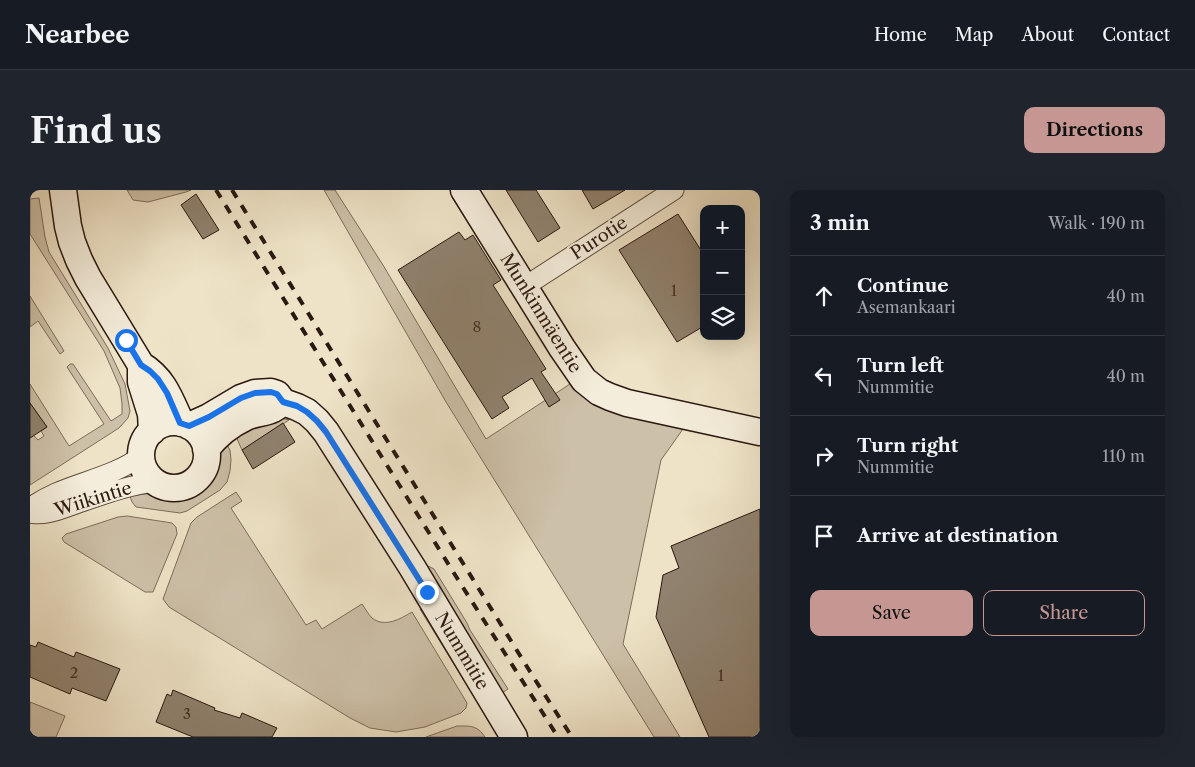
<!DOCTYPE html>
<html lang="en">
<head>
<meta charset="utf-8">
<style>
	:root { --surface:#171b24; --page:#20242c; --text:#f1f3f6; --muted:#9ea1a6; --line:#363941; --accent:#c59692 }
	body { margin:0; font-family:"Libre Caslon Text",serif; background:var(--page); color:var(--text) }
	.controls { position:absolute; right:15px; top:15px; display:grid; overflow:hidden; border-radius:10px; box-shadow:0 5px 20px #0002 }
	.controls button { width:45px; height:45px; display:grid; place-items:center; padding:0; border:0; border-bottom:1px solid var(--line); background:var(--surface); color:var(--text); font:25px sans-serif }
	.stop { position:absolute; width:15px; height:15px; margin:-11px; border:4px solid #1a73e8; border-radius:50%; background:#fff }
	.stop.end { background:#1a73e8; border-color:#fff; box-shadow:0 1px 5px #0008 }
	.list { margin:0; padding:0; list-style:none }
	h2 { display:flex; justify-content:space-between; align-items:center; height:65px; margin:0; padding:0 20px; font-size:21px }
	h2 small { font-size:16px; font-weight:400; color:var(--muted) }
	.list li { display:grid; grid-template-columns:32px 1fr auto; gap:15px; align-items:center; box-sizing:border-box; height:80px; padding:0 20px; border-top:1px solid var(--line) }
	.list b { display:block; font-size:19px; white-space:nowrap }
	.list p { margin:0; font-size:16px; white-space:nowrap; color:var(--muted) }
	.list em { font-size:16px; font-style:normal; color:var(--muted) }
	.actions { display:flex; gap:10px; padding:15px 20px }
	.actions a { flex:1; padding:11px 0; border:1px solid var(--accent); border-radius:10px; text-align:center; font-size:18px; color:var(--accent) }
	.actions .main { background:var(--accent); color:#111 }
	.icon { flex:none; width:28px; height:28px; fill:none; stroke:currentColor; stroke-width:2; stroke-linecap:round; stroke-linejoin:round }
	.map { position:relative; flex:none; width:730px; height:547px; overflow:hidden; border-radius:10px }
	header { display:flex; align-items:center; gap:30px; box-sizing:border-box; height:70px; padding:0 25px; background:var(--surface); border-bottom:1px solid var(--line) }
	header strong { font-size:24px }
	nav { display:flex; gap:28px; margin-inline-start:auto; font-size:18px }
	.intro { display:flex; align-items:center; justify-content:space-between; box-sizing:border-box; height:120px; padding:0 30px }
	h1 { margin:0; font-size:35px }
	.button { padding:12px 22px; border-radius:10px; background:var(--accent); color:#111; font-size:18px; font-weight:700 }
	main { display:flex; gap:30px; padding:0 30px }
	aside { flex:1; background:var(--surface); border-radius:10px; box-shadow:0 5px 20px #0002 }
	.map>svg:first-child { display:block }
	.green { fill:#cdc0a8; stroke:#7c6c5c }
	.building { fill:#90826f; stroke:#2b1810 }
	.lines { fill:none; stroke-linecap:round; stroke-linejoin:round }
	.street-casing { stroke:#5c4b3e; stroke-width:21 }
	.secondary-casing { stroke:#2b1810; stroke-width:29 }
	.street { stroke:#f4eddb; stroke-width:19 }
	.secondary { stroke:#f4eddb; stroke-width:26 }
	.rail { stroke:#2b1810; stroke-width:4; stroke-dasharray:9 9; stroke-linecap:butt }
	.route { stroke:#1a73e8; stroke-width:6 }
	.labels { text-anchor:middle; stroke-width:4; stroke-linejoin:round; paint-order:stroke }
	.number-label { font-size:15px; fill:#443228 }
	.street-label { font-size:18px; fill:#2b1810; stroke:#f4eddb }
</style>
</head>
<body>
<header>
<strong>Nearbee</strong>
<nav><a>Home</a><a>Map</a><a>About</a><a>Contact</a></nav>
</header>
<div class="intro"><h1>Find us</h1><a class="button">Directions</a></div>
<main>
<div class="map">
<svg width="730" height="547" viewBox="0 0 730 547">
	<rect width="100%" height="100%" fill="#eee3c7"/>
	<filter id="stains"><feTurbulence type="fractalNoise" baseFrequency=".004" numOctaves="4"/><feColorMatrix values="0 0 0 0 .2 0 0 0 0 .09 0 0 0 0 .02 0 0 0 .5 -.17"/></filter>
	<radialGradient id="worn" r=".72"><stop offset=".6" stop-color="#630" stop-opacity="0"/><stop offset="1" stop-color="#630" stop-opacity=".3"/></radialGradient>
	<path class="green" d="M 97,0 L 161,0 L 156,2 L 118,12 L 103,10 Z
		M 294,0 L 305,0 L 353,75 L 456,249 L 540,194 L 570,216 L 653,239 L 631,270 L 593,454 L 650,547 L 624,547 L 416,212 Z
		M 9,8 L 15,47 L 19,62 L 78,158 L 95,194 L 100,221 L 98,228 L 89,238 L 0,295 L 0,247 L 3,245 L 8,250 L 14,246 L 11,241 L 17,237 L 0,213 L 0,194 L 39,256 L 74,234 L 37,177 L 40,174 L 43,174 L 81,231 L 92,224 L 92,214 L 90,198 L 74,161 L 0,44 L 0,9 Z
		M 0,106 L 34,161 L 30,164 L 8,131 L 0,137 Z
		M 241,226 L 259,230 L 212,260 L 204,242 Z
		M 195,251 L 200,260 L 201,270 L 200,281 L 197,292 L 190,300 L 157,321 L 150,323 L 106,317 L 102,312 L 100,306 L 122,303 L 140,307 L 150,306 L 163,301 L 171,294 L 179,285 L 184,265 Z
		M 206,302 L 212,311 L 201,318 L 276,435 L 286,430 L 292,439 L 332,414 C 335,418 338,424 342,428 C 355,438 370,429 382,422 L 437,513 L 436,518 L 431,523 L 395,537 L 366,542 L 340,538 L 320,528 L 139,417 L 133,409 L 161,333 L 167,327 Z
		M 97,326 L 142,333 L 146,337 L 147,344 L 123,402 L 115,402 L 34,352 L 32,348 L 36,344 L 88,327 Z
		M 398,376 L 404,379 L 437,433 L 440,440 L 478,499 L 472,503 L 393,378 Z
		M 390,419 L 396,420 L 451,515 L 448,514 L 446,510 Z
		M 0,512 L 35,526 L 26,547 L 0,547 Z
		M 427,536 C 440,536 447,535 455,547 L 396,547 Z"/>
	<path class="building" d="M 476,0 L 506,0 L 530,38 L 508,52 Z
		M 552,0 L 595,0 L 563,19 Z
		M 166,4 L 189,40 L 173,49 L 151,15 Z
		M 648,24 L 674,65 L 674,136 L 647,152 L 589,60 Z
		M 429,42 L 435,50 L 443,45 L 471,90 L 463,95 L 516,179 L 511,182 L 530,210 L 519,217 L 502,188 L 472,207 L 479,218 L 462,229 L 368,80 Z
		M 0,213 L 17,237 L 0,248 Z
		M 253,233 L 265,252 L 223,279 L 212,260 Z
		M 730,319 L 730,547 L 679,547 L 626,427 L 633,385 L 649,378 L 641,356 Z
		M 8,452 L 44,467 L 46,462 L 90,479 L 76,511 L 42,498 L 40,504 L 0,487 L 0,455 L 6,457 Z
		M 143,500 L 185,518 L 184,520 L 210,528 L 212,523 L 247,538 L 242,547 L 163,547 L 126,532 L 137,504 L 141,506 Z"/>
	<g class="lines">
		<defs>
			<path id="street" d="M 494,97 L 644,0
				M 0,318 C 32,293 78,291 111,266
				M 0,323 C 16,326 31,319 46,314 C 72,305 98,295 126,292"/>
			<path id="secondary" d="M 33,0 L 38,36 L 42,52 L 49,70 L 58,88 L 111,175 C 134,189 140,209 151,233
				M 434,0 L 532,158 L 554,190 L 569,202 L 580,207 L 597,213 L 730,242
				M 111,175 L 111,192 L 121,224 L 122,241
				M111 265a33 33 0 1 1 66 0a33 33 0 1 1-66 0Z
				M 159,236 L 179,227 L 211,208 L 225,203 L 241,202 L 247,204 L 253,212 L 267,217 L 277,222 L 287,231 L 296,242 L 382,377 L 484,547
				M 176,259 C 186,246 201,234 216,227 C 225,223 235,223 243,219 C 247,217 250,214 253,212"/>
		</defs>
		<use href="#street" class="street-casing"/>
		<use href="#secondary" class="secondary-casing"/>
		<use href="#street" class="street"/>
		<use href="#secondary" class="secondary"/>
		<path class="rail" d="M 186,0 L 427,388 L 528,547
			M 202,0 L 504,488 L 542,547"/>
	</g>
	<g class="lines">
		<path class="route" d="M 96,150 L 111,175 L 120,181 L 128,189 L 137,203 L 150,233 L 159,236 L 179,227 L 211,208 L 225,203 L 241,202 L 247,204 L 253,212 L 267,216 L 277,222 L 287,231 L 296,242 L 397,402"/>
	</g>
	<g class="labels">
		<g class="number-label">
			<text x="644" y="106">1</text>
			<text x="447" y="142">8</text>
			<text x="44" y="488">2</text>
			<text x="691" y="491">1</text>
			<text x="157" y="529">3</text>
		</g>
		<g class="street-label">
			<text transform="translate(569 48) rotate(-33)" y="6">Purotie</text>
			<text transform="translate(511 123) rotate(58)" y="6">Munkinmäentie</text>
			<text transform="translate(63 309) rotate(-17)" y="6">Wiikintie</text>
			<text transform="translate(432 461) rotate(59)" y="6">Nummitie</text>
		</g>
	</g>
	<rect width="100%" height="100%" filter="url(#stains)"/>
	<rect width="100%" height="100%" fill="url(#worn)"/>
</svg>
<div class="controls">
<button>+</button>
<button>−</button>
<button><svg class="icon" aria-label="layers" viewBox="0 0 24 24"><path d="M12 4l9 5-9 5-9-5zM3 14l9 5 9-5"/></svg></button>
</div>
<div class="stop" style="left:96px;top:150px"></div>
<div class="stop end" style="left:397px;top:402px"></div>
</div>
<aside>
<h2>3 min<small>Walk · 190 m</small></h2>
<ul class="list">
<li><svg class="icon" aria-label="ahead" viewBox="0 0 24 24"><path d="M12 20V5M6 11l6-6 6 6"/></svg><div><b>Continue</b><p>Asemankaari</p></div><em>40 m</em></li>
<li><svg class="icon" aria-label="left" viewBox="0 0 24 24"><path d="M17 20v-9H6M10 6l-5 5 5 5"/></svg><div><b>Turn left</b><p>Nummitie</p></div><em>40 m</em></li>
<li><svg class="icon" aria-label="right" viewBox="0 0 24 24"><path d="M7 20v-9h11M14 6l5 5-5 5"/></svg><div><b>Turn right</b><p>Nummitie</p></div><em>110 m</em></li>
<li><svg class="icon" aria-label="arrive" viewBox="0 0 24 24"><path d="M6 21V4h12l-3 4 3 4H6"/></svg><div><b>Arrive at destination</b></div></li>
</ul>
<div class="actions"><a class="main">Save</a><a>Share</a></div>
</aside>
</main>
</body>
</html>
